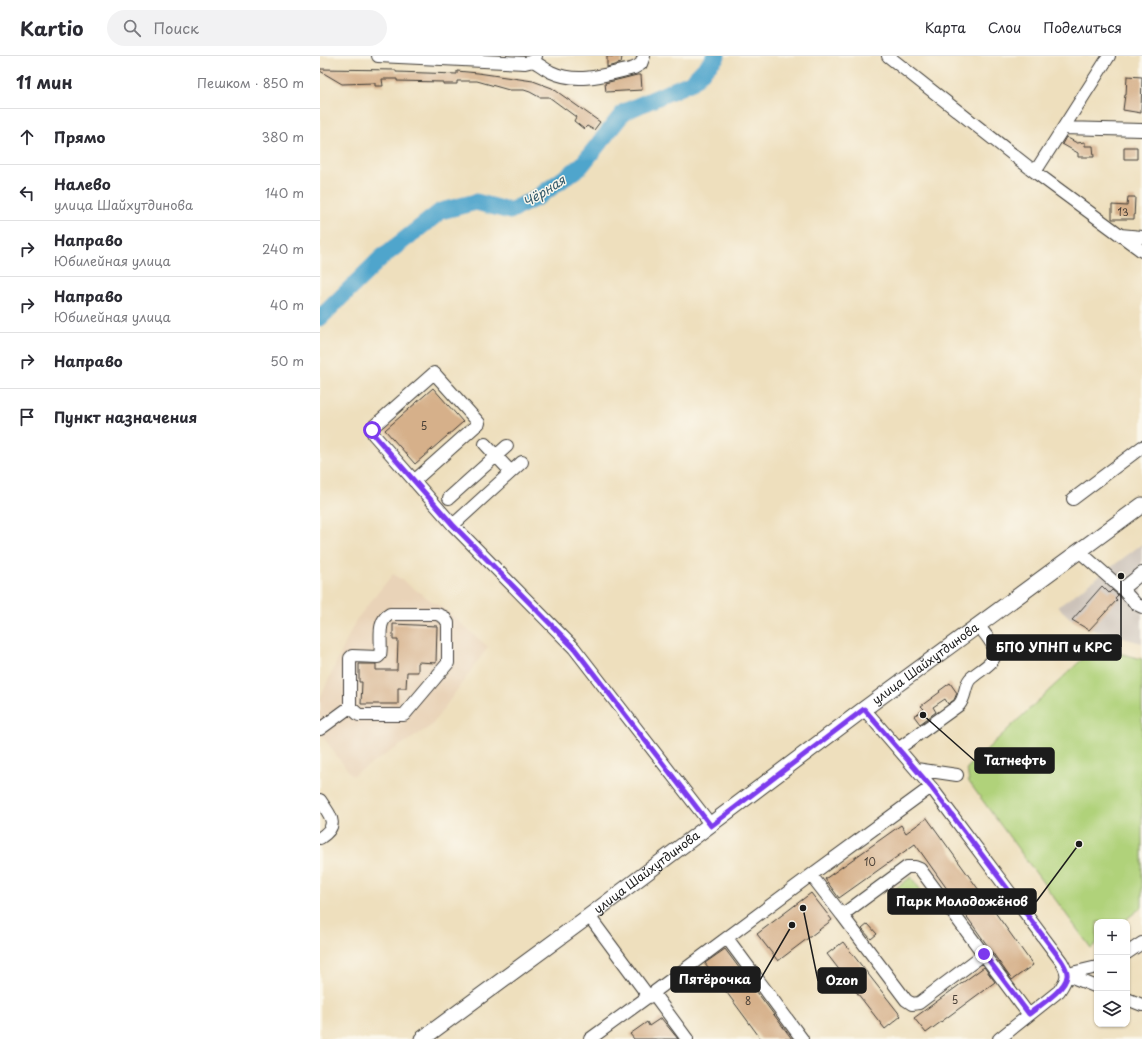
<!DOCTYPE html>
<html lang="ru">
<head>
<meta charset="utf-8">
<style>
	:root { --surface:#fff; --page:#f2f2f3; --text:#2b2b33; --muted:#7c7c81; --line:#e1e1e2 }
	body { margin:0; font-family:"Playpen Sans",sans-serif; background:var(--page); color:var(--text) }
	.controls { position:absolute; right:12px; bottom:12px; display:grid; overflow:hidden; border-radius:8px; box-shadow:0 1px 3px #0004 }
	.controls button { width:36px; height:36px; display:grid; place-items:center; padding:0; border:0; border-bottom:1px solid var(--line); background:var(--surface); color:var(--text); font:20px sans-serif }
	.stop { position:absolute; width:12px; height:12px; margin:-9px; border:3px solid #7c3aed; border-radius:50%; background:#fff }
	.stop.end { background:#7c3aed; border-color:#fff; box-shadow:0 1px 4px #0008 }
	.list { margin:0; padding:0; list-style:none }
	h2 { display:flex; justify-content:space-between; align-items:center; height:52px; margin:0; padding:0 16px; font-size:17px }
	h2 small { font-size:13px; font-weight:400; color:var(--muted) }
	.list li { display:grid; grid-template-columns:26px 1fr auto; gap:12px; align-items:center; box-sizing:border-box; height:56px; padding:0 16px; border-top:1px solid var(--line) }
	.list b { display:block; font-size:15px; white-space:nowrap }
	.list p { margin:0; font-size:13px; white-space:nowrap; color:var(--muted) }
	.list em { font-size:13px; font-style:normal; color:var(--muted) }
	.icon { flex:none; width:22px; height:22px; fill:none; stroke:currentColor; stroke-width:2; stroke-linecap:round; stroke-linejoin:round }
	.map { position:relative; flex:none; width:822px; height:983px; overflow:hidden }
	header { display:flex; align-items:center; gap:24px; box-sizing:border-box; height:56px; padding:0 20px; background:var(--surface); border-bottom:1px solid var(--line) }
	header strong { font-size:19px }
	nav { display:flex; gap:22px; margin-inline-start:auto; font-size:14px }
	.search { width:280px; height:36px; background:var(--page); display:flex; align-items:center; gap:10px; box-sizing:border-box; padding:0 14px; border-radius:22px; color:var(--muted); font-size:15px }
	main { display:flex }
	aside { flex:1; background:var(--surface) }
	.map>svg:first-child { display:block }
	.built { fill:#e9d3b8 }
	.industrial { fill:#ccc2b9 }
	.green { fill:#b0d27a; stroke:#66774b }
	.lines { fill:none; stroke-linecap:round; stroke-linejoin:round }
	.river { stroke:#4fa5cc; stroke-width:17 }
	.building { fill:#d6b08a }
	.minor-casing { stroke:#3c3934; stroke-width:14 }
	.major-casing { stroke:#3c3934; stroke-width:17 }
	.minor { stroke:#fff; stroke-width:12 }
	.major { stroke:#fff; stroke-width:15 }
	.route { stroke:#7c3aed; stroke-width:5 }
	.labels { text-anchor:middle; stroke-width:3; stroke-linejoin:round; paint-order:stroke }
	.number-label { font-size:10px; fill:#4a4138 }
	.street-label { font-size:12px; fill:#1c1c1c; stroke:#fbf7ec }
	.water-label { font-size:13px; font-style:italic; fill:#335a6b; stroke:#fbf7ec }
	.leader { fill:none; stroke:#1c1c1c; stroke-width:1.5 }
	.callout-dot { fill:#1c1c1c; stroke:#fbf7ec; stroke-width:1.5 }
	.callout { fill:#1c1c1c; stroke:#1c1c1c; stroke-width:1.5 }
	.callout-label { font-size:13px; text-anchor:middle; font-weight:bold; fill:#fff }
</style>
</head>
<body>
<header>
<strong>Kartio</strong>
<div class="search"><svg class="icon" aria-label="search" viewBox="0 0 24 24"><circle cx="10" cy="10" r="6"/><path d="M15 15l6 6"/></svg>Поиск</div>
<nav><a>Карта</a><a>Слои</a><a>Поделиться</a></nav>
</header>
<main>
<aside>
<h2>11 мин<small>Пешком · 850 m</small></h2>
<ul class="list">
<li><svg class="icon" aria-label="ahead" viewBox="0 0 24 24"><path d="M12 20V5M6 11l6-6 6 6"/></svg><div><b>Прямо</b></div><em>380 m</em></li>
<li><svg class="icon" aria-label="left" viewBox="0 0 24 24"><path d="M17 20v-9H6M10 6l-5 5 5 5"/></svg><div><b>Налево</b><p>улица Шайхутдинова</p></div><em>140 m</em></li>
<li><svg class="icon" aria-label="right" viewBox="0 0 24 24"><path d="M7 20v-9h11M14 6l5 5-5 5"/></svg><div><b>Направо</b><p>Юбилейная улица</p></div><em>240 m</em></li>
<li><svg class="icon" aria-label="right" viewBox="0 0 24 24"><path d="M7 20v-9h11M14 6l5 5-5 5"/></svg><div><b>Направо</b><p>Юбилейная улица</p></div><em>40 m</em></li>
<li><svg class="icon" aria-label="right" viewBox="0 0 24 24"><path d="M7 20v-9h11M14 6l5 5-5 5"/></svg><div><b>Направо</b></div><em>50 m</em></li>
<li><svg class="icon" aria-label="arrive" viewBox="0 0 24 24"><path d="M6 21V4h12l-3 4 3 4H6"/></svg><div><b>Пункт назначения</b></div></li>
</ul>
</aside>
<div class="map">
<svg width="822" height="983" viewBox="0 0 822 983">
	<rect width="100%" height="100%" fill="#fbf7ec"/>
	<filter id="ink" filterUnits="userSpaceOnUse"><feTurbulence type="fractalNoise" baseFrequency=".025" numOctaves="2"/><feDisplacementMap in="SourceGraphic" scale="8" xChannelSelector="R" yChannelSelector="G"/><feConvolveMatrix kernelMatrix="1 2 1 2 8 2 1 2 1" color-interpolation-filters="sRGB"/></filter>
	<filter id="wash" filterUnits="userSpaceOnUse"><feTurbulence type="fractalNoise" baseFrequency=".012" numOctaves="4" result="noise"/><feDisplacementMap in="SourceGraphic" scale="16" xChannelSelector="R" yChannelSelector="G"/><feGaussianBlur stdDeviation="0.9" result="paint"/><feColorMatrix in="noise" values="0 0 0 0 0 0 0 0 0 0 0 0 0 0 0 0 0 1.4 0 .05"/><feComposite in="paint" operator="in"/></filter>
	<g filter="url(#wash)">
		<rect width="100%" height="100%" fill="#eedfbd"/>
		<path class="built" d="M 73,518 L 129,557 L 168,591 L 111,670 L 32,720 L 0,677 L 0,642 L 36,564 Z"/>
		<path class="industrial" d="M 822,488 L 822,587 L 769,573 L 750,562 L 738,551 Z"/>
		<path class="green" d="M 775,591 L 822,603 L 822,851 L 803,866 L 777,866 L 777,887 L 771,892 L 649,726 L 647,712 Z
			M 591,821 L 606,841 L 586,856 L 571,836 Z"/>
		<g class="lines">
			<path class="river" d="M 0,262 L 61,202 L 121,155 L 156,146 L 190,155 L 218,141 L 261,110 L 304,56 L 372,26 L 397,0"/>
		</g>
		<g id="blocks">
			<path class="building" d="M 287,0 L 302,1 L 301,7 L 287,11 Z
				M 0,13 L 76,14 L 76,16 L 137,18 L 137,15 L 158,17 L 213,25 L 232,32 L 280,66 L 274,74 L 267,70 L 264,73 L 254,65 L 256,61 L 229,41 L 219,41 L 210,36 L 204,34 L 189,34 L 157,25 L 137,25 L 137,28 L 123,28 L 123,26 L 77,25 L 77,23 L 62,23 L 63,30 L 55,30 L 55,27 L 22,28 L 0,15 Z
				M 317,19 L 321,19 L 322,34 L 286,36 L 285,27 Z
				M 807,20 L 822,21 L 821,57 L 803,54 L 805,39 L 806,39 Z
				M 746,81 L 757,87 L 765,86 L 765,90 L 773,90 L 774,101 L 758,101 L 758,97 L 742,88 Z
				M 804,91 L 817,91 L 817,103 L 804,103 Z
				M 808,141 L 815,141 L 814,163 L 792,163 L 792,149 L 807,150 Z
				M 113,332 L 143,366 L 95,408 L 65,374 Z
				M 782,530 L 789,537 L 792,534 L 797,538 L 798,539 L 795,542 L 797,544 L 769,574 L 752,564 Z
				M 73,568 L 117,570 L 116,607 L 98,606 L 98,616 L 87,616 L 86,632 L 78,632 L 78,648 L 41,648 L 42,626 L 39,626 L 39,608 L 56,608 L 56,614 L 77,614 L 78,584 L 73,584 Z
				M 630,627 L 637,637 L 634,644 L 628,648 L 625,643 L 613,651 L 616,656 L 600,668 L 594,660 L 604,653 L 601,650 L 620,636 L 619,635 Z
				M 607,762 L 713,909 L 692,924 L 595,788 L 519,842 L 505,823 L 581,769 L 586,777 Z
				M 491,837 L 512,864 L 458,905 L 437,878 Z
				M 548,868 L 557,878 L 551,883 L 542,873 Z
				M 523,886 L 581,960 L 565,973 L 507,898 Z
				M 405,893 L 472,983 L 441,983 L 385,907 Z
				M 664,911 L 675,926 L 606,977 L 594,962 Z
				M 341,962 L 358,983 L 314,983 L 310,978 L 327,966 L 329,970 Z"/>
		</g>
	</g>
	<g filter="url(#ink)">
		<use href="#blocks" fill-opacity="0" stroke="#3c3934" stroke-width="1"/>
		<g class="lines">
			<defs>
				<path id="minor" d="M 58,0 L 205,7 L 213,5 L 216,0
					M 568,0 L 715,116 L 822,195
					M 213,5 C 219,8 225,13 231,16 C 258,29 288,18 314,12 L 321,8 L 324,0
					M 743,72 L 822,74
					M 715,116 L 789,0
					M 800,179 L 822,181
					M 165,388 L 191,416
					M 94,425 L 159,367 L 114,317 L 54,370 L 52,375 L 54,379 L 133,469 L 254,592 L 391,769
					M 129,442 L 187,390
					M 753,443 L 822,391
					M 133,469 L 202,406
					M 759,495 L 802,533 L 822,517
					M 802,533 L 816,548 L 822,551
					M 70,558 L 117,558 L 124,561 L 128,567 L 128,607 L 84,659 L 39,659 L 30,651 L 30,602 L 32,600 L 58,601 L 60,599 C 63,587 55,566 70,558 Z
					M 544,653 L 611,731 L 741,905 C 749,918 748,922 739,935 L 679,983
					M 0,673 L 30,651
					M 578,693 L 639,649 C 646,641 644,630 650,623 C 656,617 664,613 670,607 C 683,595 665,579 658,569
					M 596,713 L 637,719
					M 0,744 C 11,761 20,769 0,782
					M 491,819 L 522,859 L 587,811 L 595,811 L 600,813 L 709,959
					M 522,859 L 586,944 L 592,948 L 599,947 L 664,898
					M 269,860 L 329,941
					M 407,882 L 482,983
					M 807,897 L 822,887
					M 747,919 L 777,931
					M 747,919 L 756,916 L 777,911
					M 333,937 L 367,983
					M 807,943 L 822,949
					M 270,983 L 333,937 L 491,819 L 611,731"/>
				<g id="major">
					<path id="s1" d="M 102,983 L 269,860 L 544,653 L 822,449"/>
				</g>
			</defs>
			<use href="#minor" class="minor-casing"/>
			<use href="#major" class="major-casing"/>
			<use href="#minor" class="minor"/>
			<use href="#major" class="major"/>
		</g>
	</g>
	<g class="lines" filter="url(#ink)">
		<path class="route" d="M 52,374 L 54,379 L 133,469 L 254,592 L 391,770 L 544,653 L 611,731 L 741,904 C 744,909 748,914 747,920 C 746,933 719,950 709,958 L 664,898"/>
	</g>
	<g class="labels">
		<g class="number-label">
			<text x="803" y="160">13</text>
			<text x="104" y="374">5</text>
			<text x="550" y="810">10</text>
			<text x="635" y="948">5</text>
			<text x="428" y="949">8</text>
		</g>
		<g class="street-label">
			<text dy="4" stroke="none"><textPath href="#s1" startOffset="628">улица Шайхутдинова</textPath></text>
			<text dy="4" stroke="none"><textPath href="#s1" startOffset="280">улица Шайхутдинова</textPath></text>
		</g>
		<g class="water-label">
			<text transform="translate(224 135) rotate(-32)" y="5">Чёрная</text>
		</g>
	</g>
	<path class="leader" d="M801 520L801 591M603 659L655 705M759 788L716 846M472 869L440 924M483 852L498 925"/>
	<g class="callout-dot">
		<circle cx="801" cy="520" r="4"/>
		<circle cx="603" cy="659" r="4"/>
		<circle cx="759" cy="788" r="4"/>
		<circle cx="472" cy="869" r="4"/>
		<circle cx="483" cy="852" r="4"/>
	</g>
	<g class="callout">
		<rect x="667" y="579" width="134" height="25" rx="4"/>
		<rect x="655" y="692" width="79" height="25" rx="4"/>
		<rect x="568" y="833" width="148" height="25" rx="4"/>
		<rect x="351" y="911" width="89" height="25" rx="4"/>
		<rect x="498" y="912" width="48" height="25" rx="4"/>
	</g>
	<g class="callout-label">
		<text x="734" y="596">БПО УПНП и КРС</text>
		<text x="695" y="709">Татнефть</text>
		<text x="642" y="850">Парк Молодожёнов</text>
		<text x="395" y="928">Пятёрочка</text>
		<text x="522" y="929">Ozon</text>
	</g>
</svg>
<div class="controls">
<button>+</button>
<button>−</button>
<button><svg class="icon" aria-label="layers" viewBox="0 0 24 24"><path d="M12 4l9 5-9 5-9-5zM3 14l9 5 9-5"/></svg></button>
</div>
<div class="stop" style="left:52px;top:374px"></div>
<div class="stop end" style="left:664px;top:898px"></div>
</div>
</main>
</body>
</html>
